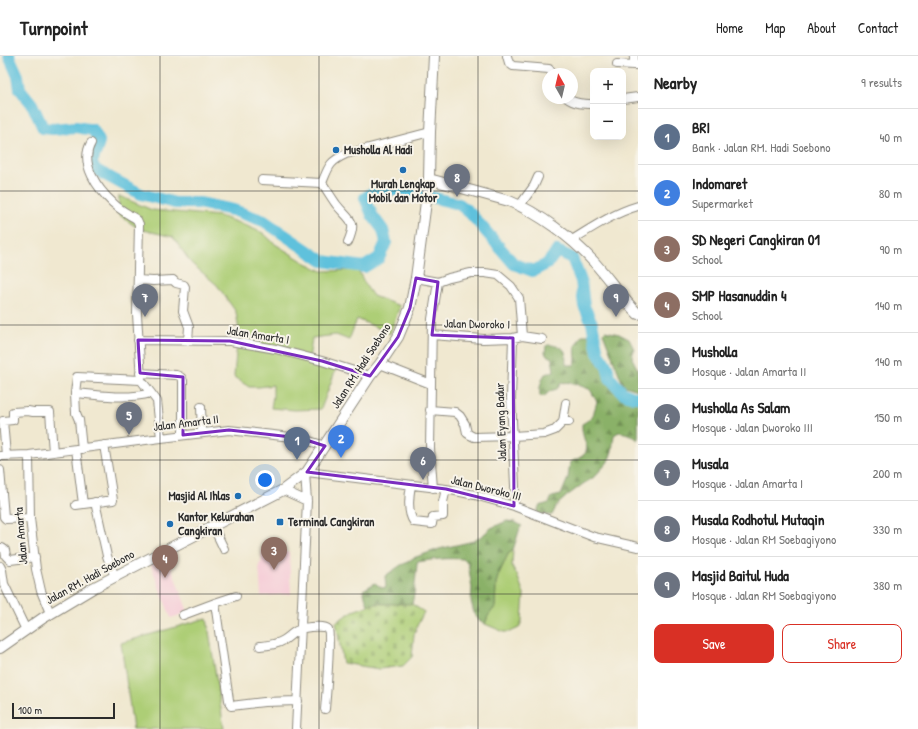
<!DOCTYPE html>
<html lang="en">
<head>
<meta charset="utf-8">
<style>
	:root { --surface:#fff; --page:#f2f2f2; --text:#222; --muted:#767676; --line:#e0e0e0; --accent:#d93025 }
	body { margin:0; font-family:"Patrick Hand",sans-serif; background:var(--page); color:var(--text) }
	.controls { position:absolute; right:12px; top:12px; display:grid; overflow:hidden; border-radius:8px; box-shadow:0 4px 16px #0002 }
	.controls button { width:36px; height:36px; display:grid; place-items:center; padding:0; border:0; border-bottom:1px solid var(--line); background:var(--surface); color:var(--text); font:20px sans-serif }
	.compass { position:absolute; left:542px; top:12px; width:36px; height:36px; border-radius:50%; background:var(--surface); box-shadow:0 4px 16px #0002; rotate:352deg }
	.scale { position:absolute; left:12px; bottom:10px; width:103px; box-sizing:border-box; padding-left:4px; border:2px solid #2b2b2b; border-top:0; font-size:11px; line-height:14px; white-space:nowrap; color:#2b2b2b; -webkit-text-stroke:3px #f7f3e8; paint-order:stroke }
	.you { position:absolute; left:265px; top:424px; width:14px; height:14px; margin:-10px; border:3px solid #fff; border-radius:50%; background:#1a73e8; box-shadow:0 0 0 6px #1a73e833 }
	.badge { display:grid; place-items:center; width:26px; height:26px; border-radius:50%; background:var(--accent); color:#fff; font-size:13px; font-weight:700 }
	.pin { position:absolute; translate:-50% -33px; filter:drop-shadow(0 1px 2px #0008) }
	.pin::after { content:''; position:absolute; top:21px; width:14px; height:12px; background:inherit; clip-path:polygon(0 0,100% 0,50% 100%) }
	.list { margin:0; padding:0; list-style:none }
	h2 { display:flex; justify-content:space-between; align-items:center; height:52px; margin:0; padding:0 16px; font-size:17px }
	h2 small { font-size:13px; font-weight:400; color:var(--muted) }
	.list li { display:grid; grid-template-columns:26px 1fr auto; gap:12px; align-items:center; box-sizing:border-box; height:56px; padding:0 16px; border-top:1px solid var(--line) }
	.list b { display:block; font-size:15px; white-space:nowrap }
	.list p { margin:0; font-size:13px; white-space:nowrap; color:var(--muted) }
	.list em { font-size:13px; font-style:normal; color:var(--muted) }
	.actions { display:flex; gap:8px; padding:12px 16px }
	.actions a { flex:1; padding:9px 0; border:1px solid var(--accent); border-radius:8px; text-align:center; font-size:14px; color:var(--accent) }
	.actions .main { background:var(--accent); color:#fff }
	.map { position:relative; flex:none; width:638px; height:673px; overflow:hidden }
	header { display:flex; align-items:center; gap:24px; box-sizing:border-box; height:56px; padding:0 20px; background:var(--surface); border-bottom:1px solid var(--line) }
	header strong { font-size:19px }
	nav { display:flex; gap:22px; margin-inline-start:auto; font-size:14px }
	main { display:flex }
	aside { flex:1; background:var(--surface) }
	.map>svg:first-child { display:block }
	.built { fill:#f6cfd8 }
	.green { fill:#adce76; stroke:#6c7c50 }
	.forest { fill:url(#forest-firs); stroke:#5a6e49 }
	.cemetery { fill:url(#cemetery-stones); stroke:#6c7c50 }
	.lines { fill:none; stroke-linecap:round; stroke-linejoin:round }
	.river { stroke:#5ec1dc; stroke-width:12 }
	.minor-casing { stroke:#8e8a7e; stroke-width:10 }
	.major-casing { stroke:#8e8a7e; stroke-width:12 }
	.minor { stroke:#fff; stroke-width:8 }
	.major { stroke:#fff; stroke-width:10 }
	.marked { fill:none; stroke:#7b2cbf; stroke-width:3; stroke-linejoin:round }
	.grid { fill:none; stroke:#2b2b2b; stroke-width:1; stroke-opacity:0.55 }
	.poi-dot { fill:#1f6fb2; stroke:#f7f3e8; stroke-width:1.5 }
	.labels { text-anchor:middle; stroke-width:4; stroke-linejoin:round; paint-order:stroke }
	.poi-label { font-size:12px; font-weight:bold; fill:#2b2b2b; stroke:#f7f3e8; text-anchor:start }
	.street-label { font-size:12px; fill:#2b2b2b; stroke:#f7f3e8 }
</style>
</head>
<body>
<header>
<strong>Turnpoint</strong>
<nav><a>Home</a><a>Map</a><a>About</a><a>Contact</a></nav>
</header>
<main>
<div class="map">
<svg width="638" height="673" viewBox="0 0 638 673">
	<defs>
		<pattern id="forest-firs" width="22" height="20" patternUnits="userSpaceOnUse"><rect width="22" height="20" fill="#8ab167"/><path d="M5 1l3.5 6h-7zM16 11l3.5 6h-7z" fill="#719055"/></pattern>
		<pattern id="cemetery-stones" width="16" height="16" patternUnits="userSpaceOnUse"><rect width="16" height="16" fill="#adce76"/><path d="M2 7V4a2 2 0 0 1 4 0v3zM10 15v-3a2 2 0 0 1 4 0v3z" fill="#95b166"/></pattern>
	</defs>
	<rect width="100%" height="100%" fill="#f7f3e8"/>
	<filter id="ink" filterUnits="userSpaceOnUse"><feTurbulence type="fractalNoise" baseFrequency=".025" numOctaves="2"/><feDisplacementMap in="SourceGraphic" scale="8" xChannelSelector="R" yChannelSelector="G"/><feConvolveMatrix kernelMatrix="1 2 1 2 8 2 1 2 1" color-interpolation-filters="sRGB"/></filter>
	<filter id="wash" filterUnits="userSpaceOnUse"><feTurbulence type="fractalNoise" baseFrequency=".012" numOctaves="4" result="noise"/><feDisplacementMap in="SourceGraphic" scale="16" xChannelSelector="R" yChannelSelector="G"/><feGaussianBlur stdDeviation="0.9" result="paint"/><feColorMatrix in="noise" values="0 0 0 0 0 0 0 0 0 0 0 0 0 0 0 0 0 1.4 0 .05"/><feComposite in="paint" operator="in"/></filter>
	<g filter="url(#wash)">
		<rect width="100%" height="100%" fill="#f0e8d0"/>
		<path class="built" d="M 262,495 L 289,496 L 291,538 L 261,540 L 259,508 L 261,507 Z
			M 167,500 L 188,556 L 171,562 L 150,507 Z"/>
		<path class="green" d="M 119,140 L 152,154 L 219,160 L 242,168 L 263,177 L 275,188 L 304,206 L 322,215 L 358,214 L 366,230 L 373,240 L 400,250 L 390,278 L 385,275 L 357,263 L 349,284 L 336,279 L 312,282 L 309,304 L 336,313 L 321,353 L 295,354 L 271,352 L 273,340 L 273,329 L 259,331 L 249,331 L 234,321 L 236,297 L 240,281 L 236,256 L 217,229 L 191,207 L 173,181 L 139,173 L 118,158 Z
			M 513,494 L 512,510 L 517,519 L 524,538 L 522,565 L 519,572 L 510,576 L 504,576 L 485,568 L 488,560 L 495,551 L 496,528 L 498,520 L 508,498 Z
			M 207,562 L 224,673 L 133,673 L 121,587 Z"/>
		<path class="forest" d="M 605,275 L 619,278 L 629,283 L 634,293 L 632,302 L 638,314 L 638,334 L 625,330 L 623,328 L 603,277 Z
			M 582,279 L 588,279 L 593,283 L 595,292 L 602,309 L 615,333 L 623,338 L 632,343 L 638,345 L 638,384 C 632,379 627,377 619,376 L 614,379 L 612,395 L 610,401 L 607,407 L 593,422 L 583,428 L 567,440 L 557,449 L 552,459 L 541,459 L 537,457 L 539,450 L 549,447 L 552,441 L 561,439 L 568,422 L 570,406 C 599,395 581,390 582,368 C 596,360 592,360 597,346 L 591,335 L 589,333 C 583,331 566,323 560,328 C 560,329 557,333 557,333 C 554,334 551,334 549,336 C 545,339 546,341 540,340 C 539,333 541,324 545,318 L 554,315 L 552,302 L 546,299 L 545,296 L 546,290 C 550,288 552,289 556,290 C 568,292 565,299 566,309 L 575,309 L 576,304 L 575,290 Z
			M 507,465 L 515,466 L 522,470 L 520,472 L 513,494 L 508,498 L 498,520 L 496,528 L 495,551 L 488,560 L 485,568 L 478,563 L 474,557 L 471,545 L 472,532 L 469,513 L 468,507 L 463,503 C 448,502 433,503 418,506 L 417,508 L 414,538 L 412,548 L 372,548 L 368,549 L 363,534 L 375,527 L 382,532 L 386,531 L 385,520 L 401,509 L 406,507 L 413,502 L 439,493 L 474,485 L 483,479 L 491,472 Z"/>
		<path class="cemetery" d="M 372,548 L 412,548 L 424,556 L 417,570 L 414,579 L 412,601 L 403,610 L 379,613 L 343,607 L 336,566 L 353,555 Z"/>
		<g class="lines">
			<path class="river" d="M 9,0 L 18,20 L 20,33 L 32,48 L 43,72 L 53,73 L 76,71 L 93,74 L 99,85 L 97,93 L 91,108 L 96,114 L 141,138 L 175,147 L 199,147 L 233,154 L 264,165 L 323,205 L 364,211 L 379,202 L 386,186 L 383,174 L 372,159 L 365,142 L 379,132 L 415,137 L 459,148 L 470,157 L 514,208 L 533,215 L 547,208 L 557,195 L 572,202 L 581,225 L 584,250 L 592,267 L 598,297 L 607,310 L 610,322 L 623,337 L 633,341 L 638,341"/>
		</g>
	</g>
	<g filter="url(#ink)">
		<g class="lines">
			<defs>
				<path id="minor" d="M 507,0 L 509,7 L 513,10 L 549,13 L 553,18
					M 634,0 L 634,9 L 638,9
					M 617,8 L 634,9
					M 567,42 C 575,48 584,48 593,48
					M 623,43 L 638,41
					M 91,87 C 79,108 98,133 113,147 C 117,151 123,155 128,158 C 130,160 134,161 136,163 C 138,164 138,167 139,168 L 137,258 L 141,324 L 157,345 L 161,382
					M 262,124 L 322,127
					M 322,127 C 329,110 329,106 346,98 L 430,76
					M 322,127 C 327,134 331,141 336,148 C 349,165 358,163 348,186
					M 520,149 L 534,130 L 538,121
					M 572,184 C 593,171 614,157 638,150
					M 416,222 L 438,226 L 432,263 L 431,328
					M 138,224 L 153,225 L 173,224 L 176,227 L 184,229 L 185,231 L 183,255 L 189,271 L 188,285
					M 438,226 L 449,222 L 471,217 L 485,217 L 498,219 L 511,230 L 519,242 L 522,280
					M 432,279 L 483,283 L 513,282 L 522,280 L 542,283
					M 513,282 L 511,342 L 515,430 L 514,450
					M 138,284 L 230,285 L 276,293 L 322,305 L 370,320
					M 380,308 L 431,328 L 430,392 L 433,432
					M 140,317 L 176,319 C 180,320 182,321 183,325 L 183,379
					M 75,337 C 101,339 126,344 151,337
					M 201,351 L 202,377
					M 430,354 L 455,356 L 460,360 L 465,368 L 467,377 L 470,379 L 474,381 L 513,380 L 544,378 L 555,374 L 563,366 L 569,366
					M 563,366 L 566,347
					M 76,393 L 83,448
					M 82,393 L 79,364 L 76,357 L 75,337 L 77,321 L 141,324
					M 6,399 L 3,365 L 13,364 L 13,356 L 28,355 L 33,356 L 50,356 L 53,396
					M 29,399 L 30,462 L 36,513 L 41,535 L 50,557
					M 0,400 L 29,399 L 53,396 L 161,382 L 229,374 L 300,382 L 325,390
					M 0,414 L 4,461 L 6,463 L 30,462
					M 307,416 L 446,433 L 475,439 L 514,450 L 594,481 L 638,491
					M 411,429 C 409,440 407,457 414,466 L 432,468 L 433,461 L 443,460 L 443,446 L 446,433
					M 283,434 L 307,445
					M 95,446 L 107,500 L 115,521
					M 76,449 L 113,444 L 104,389
					M 213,470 L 224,493
					M 0,492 L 2,492 L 5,494 L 6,500 L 10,504 L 35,501
					M 0,510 L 2,514 L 4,528 L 26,574
					M 215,547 L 236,540
					M 183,559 L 215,547 L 229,644 L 230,648 L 231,650 L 264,646 L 298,645
					M 260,590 C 269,589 276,589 284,584 C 289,581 295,574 301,573 C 306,571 325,569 328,573 C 331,579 326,642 325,653
					M 296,673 L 307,445 L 305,417"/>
				<path id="major" d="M 429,123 L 509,145 C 539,157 572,182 594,206 C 609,223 622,242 638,258
					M 0,592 L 43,562 L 93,532 L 170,492 L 283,434 L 307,416 L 370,320 L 380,308 L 398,281 L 410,252 L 416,222 L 429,123 L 430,76 L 434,0"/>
			</defs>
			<use href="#minor" class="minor-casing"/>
			<use href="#major" class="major-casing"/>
			<use href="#minor" class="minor"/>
			<use href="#major" class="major"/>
		</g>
	</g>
	<path class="marked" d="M 416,222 L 438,226 L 432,279 L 513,282 L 514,450 L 446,433 L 307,416 L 325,390 L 300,382 L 229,374 L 183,379 L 183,321 L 140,317 L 138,284 L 230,285 L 322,305 L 370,320 L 398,281 L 410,252 Z"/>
	<path class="grid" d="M 160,0 L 160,673M 319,0 L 319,673M 478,0 L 478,673M 0,135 L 638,135M 0,269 L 638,269M 0,404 L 638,404M 0,538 L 638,538"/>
	<g class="poi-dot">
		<circle cx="336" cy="94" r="4"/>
		<circle cx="403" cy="114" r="4"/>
		<circle cx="238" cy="440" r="4"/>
		<rect x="276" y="462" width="8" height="8" rx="2"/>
		<circle cx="170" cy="468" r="4"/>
	</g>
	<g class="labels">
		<g class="poi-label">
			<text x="344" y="98">Musholla Al Hadi</text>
			<text x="403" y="132" text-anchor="middle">Murah Lengkap<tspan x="403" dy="14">Mobil dan Motor</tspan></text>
			<text x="230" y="444" text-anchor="end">Masjid Al Ihlas</text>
			<text x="178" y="465">Kantor Kelurahan<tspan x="178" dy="14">Cangkiran</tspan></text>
			<text x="288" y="470">Terminal Cangkiran</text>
		</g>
		<g class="street-label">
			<text transform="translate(477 268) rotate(1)" y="4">Jalan Dworoko I</text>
			<text transform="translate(258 279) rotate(9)" y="4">Jalan Amarta I</text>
			<text transform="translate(361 310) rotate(-57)" y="4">Jalan RM. Hadi Soebono</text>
			<text transform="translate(501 366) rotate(-92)" y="4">Jalan Eyang Badur</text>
			<text transform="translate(186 367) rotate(-7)" y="4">Jalan Amarta II</text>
			<text transform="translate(486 432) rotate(14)" y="4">Jalan Dworoko III</text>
			<text transform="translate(21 480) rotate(-95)" y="4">Jalan Amarta</text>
			<text transform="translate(90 521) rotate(-29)" y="4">Jalan RM. Hadi Soebono</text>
		</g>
	</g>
</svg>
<div class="controls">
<button>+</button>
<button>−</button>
</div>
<svg class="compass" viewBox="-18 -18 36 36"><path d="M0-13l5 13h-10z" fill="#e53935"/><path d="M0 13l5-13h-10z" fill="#767676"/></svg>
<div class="scale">100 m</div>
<div class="you"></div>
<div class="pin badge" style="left:297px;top:404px;background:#5c6f8a">1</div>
<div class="pin badge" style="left:341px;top:402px;background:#3f7fe0">2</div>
<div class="pin badge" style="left:274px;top:514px;background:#8d6e63">3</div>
<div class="pin badge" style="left:165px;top:522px;background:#8d6e63">4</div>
<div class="pin badge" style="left:129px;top:379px;background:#6b7280">5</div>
<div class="pin badge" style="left:423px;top:424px;background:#6b7280">6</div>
<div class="pin badge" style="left:145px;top:261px;background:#6b7280">7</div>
<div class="pin badge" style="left:457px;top:141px;background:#6b7280">8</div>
<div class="pin badge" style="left:616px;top:261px;background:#6b7280">9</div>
</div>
<aside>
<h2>Nearby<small>9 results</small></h2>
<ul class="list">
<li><span class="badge" style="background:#5c6f8a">1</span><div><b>BRI</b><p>Bank · Jalan RM. Hadi Soebono</p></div><em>40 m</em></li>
<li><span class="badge" style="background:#3f7fe0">2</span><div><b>Indomaret</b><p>Supermarket</p></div><em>80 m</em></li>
<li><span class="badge" style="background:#8d6e63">3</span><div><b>SD Negeri Cangkiran 01</b><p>School</p></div><em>90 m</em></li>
<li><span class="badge" style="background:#8d6e63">4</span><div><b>SMP Hasanuddin 4</b><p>School</p></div><em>140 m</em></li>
<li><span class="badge" style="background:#6b7280">5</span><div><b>Musholla</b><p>Mosque · Jalan Amarta II</p></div><em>140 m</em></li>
<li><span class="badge" style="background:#6b7280">6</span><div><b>Musholla As Salam</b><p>Mosque · Jalan Dworoko III</p></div><em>150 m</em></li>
<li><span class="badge" style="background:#6b7280">7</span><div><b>Musala</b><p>Mosque · Jalan Amarta I</p></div><em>200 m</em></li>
<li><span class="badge" style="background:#6b7280">8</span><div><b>Musala Rodhotul Mutaqin</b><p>Mosque · Jalan RM Soebagiyono</p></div><em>330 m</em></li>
<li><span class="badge" style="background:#6b7280">9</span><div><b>Masjid Baitul Huda</b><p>Mosque · Jalan RM Soebagiyono</p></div><em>380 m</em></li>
</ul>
<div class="actions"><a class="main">Save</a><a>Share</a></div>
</aside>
</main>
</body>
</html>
